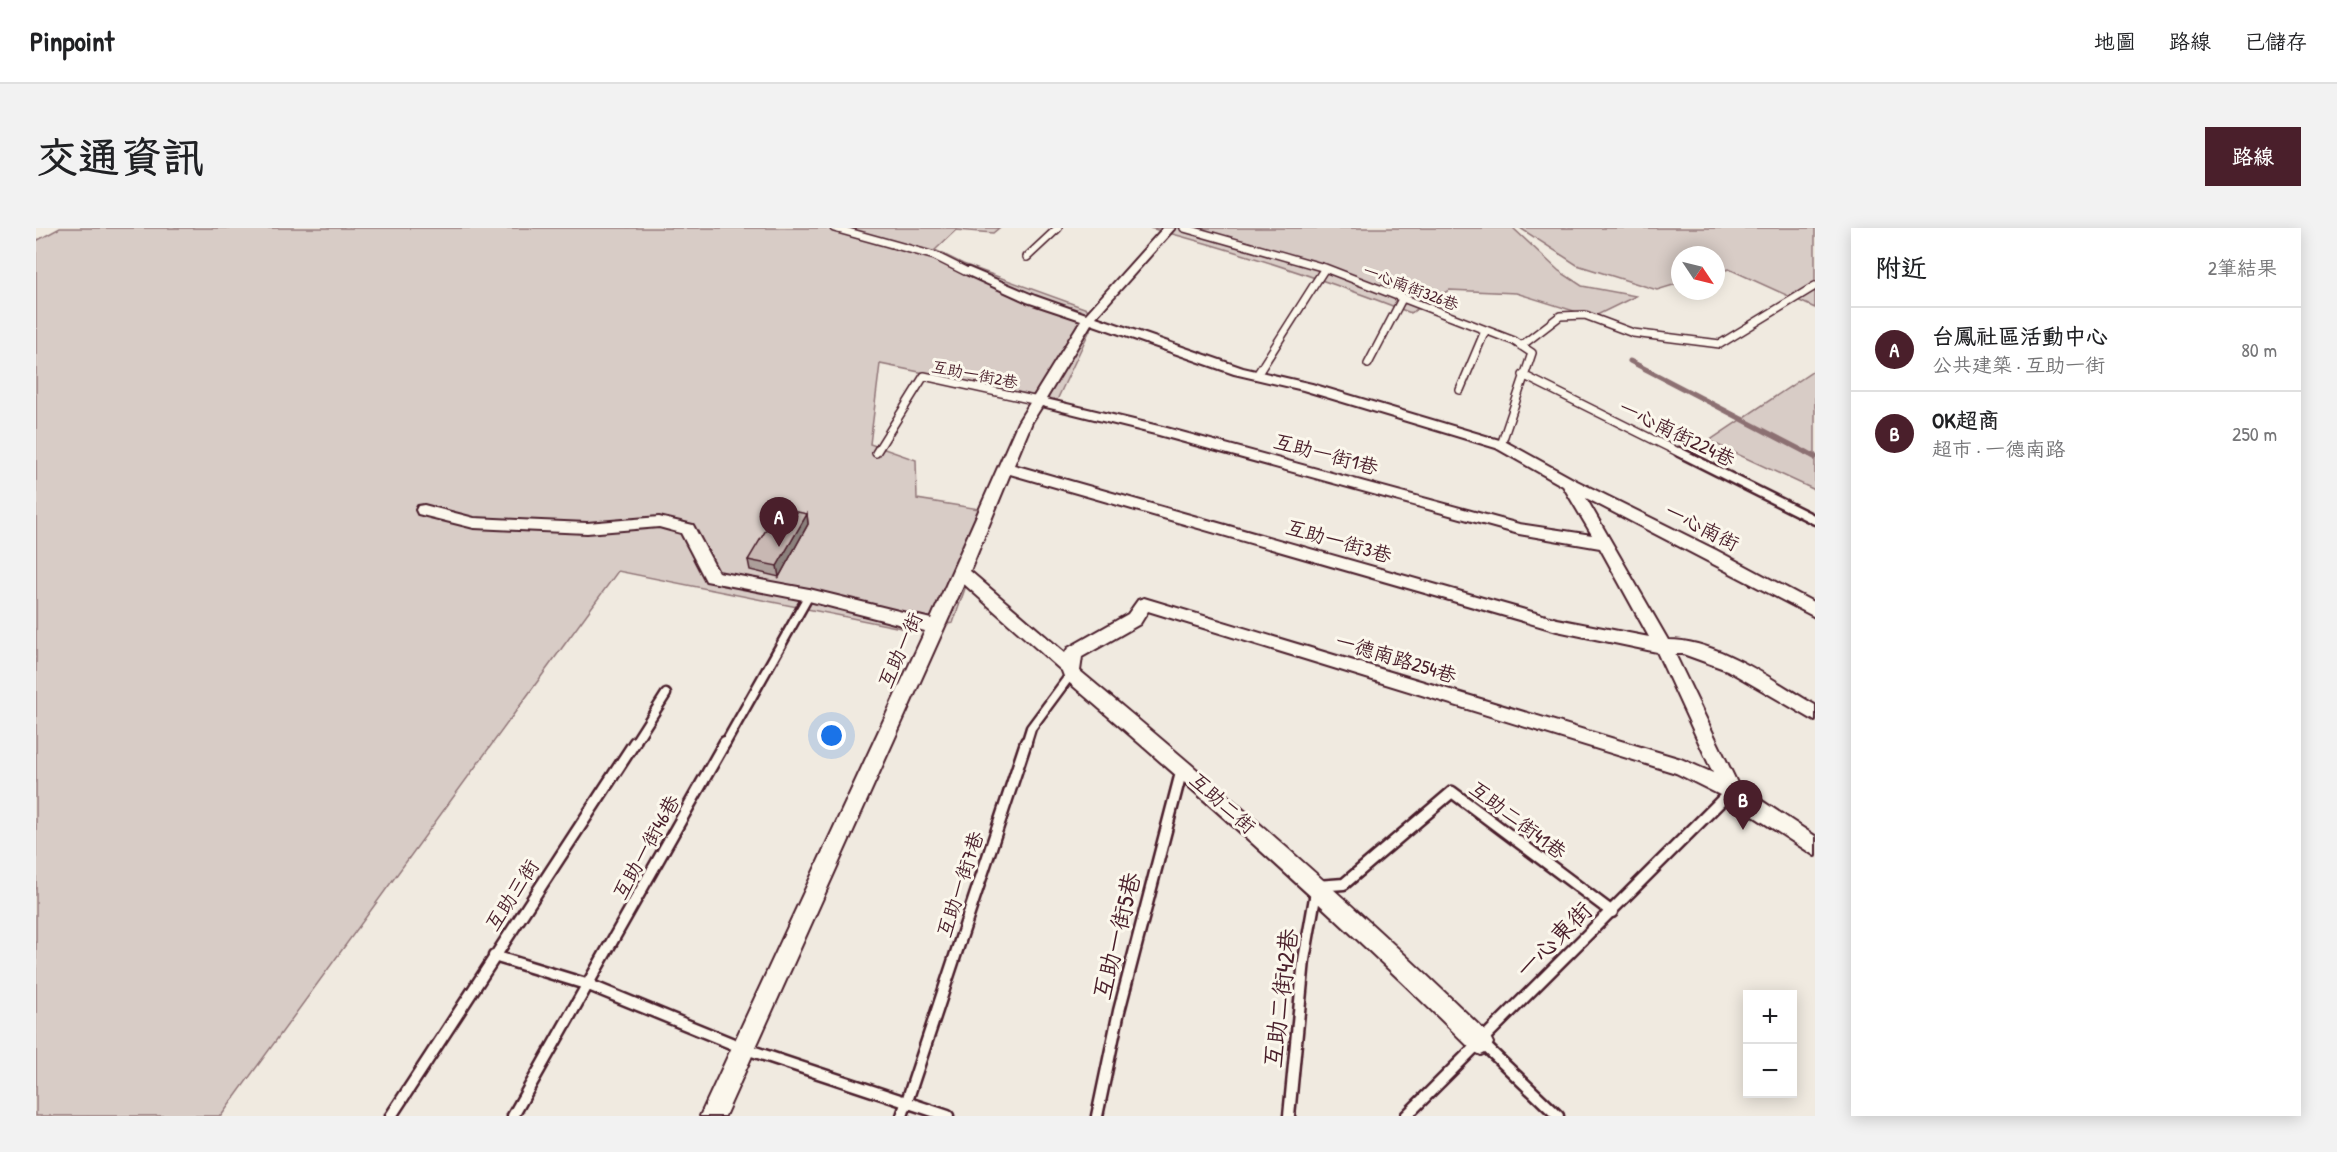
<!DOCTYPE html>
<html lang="zh-TW">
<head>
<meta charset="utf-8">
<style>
	:root { --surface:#fff; --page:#f2f2f2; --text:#202124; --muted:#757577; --line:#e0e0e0; --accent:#4a1f2b }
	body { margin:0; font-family:"Patrick Hand","LXGW WenKai TC",sans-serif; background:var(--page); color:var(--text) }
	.controls { position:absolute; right:18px; bottom:18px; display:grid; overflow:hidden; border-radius:0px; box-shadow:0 3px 15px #0003 }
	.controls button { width:54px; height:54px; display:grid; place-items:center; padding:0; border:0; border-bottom:2px solid var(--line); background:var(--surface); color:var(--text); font:30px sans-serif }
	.compass { position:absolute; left:1635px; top:18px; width:54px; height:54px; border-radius:50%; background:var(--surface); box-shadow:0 3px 15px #0003; rotate:125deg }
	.you { position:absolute; left:796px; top:508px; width:21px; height:21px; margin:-15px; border:4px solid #fff; border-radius:50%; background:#1a73e8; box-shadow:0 0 0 9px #1a73e833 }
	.badge { display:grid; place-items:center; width:39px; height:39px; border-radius:50%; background:var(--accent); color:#fff; font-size:20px; font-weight:700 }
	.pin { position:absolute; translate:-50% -50px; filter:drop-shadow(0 2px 3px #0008) }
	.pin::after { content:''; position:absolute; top:32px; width:21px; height:18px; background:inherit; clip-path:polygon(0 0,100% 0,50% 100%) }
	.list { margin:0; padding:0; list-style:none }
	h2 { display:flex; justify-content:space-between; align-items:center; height:78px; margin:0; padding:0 24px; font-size:26px }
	h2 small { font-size:20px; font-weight:400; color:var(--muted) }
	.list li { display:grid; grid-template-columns:39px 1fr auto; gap:18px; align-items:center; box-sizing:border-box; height:84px; padding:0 24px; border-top:2px solid var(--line) }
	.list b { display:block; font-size:22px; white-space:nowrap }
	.list p { margin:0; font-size:20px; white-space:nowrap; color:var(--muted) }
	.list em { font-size:20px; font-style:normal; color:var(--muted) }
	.map { position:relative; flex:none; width:1779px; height:888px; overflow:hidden; border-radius:0px }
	header { display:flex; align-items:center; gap:36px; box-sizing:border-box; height:84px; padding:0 30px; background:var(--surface); border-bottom:2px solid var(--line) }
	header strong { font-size:28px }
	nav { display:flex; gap:33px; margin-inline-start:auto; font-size:21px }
	.intro { display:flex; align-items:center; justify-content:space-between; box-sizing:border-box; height:144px; padding:0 36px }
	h1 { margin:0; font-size:42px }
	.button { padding:15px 27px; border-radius:0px; background:var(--accent); color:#fff; font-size:21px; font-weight:700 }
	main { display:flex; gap:36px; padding:0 36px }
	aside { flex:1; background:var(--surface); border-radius:0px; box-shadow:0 3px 15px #0003 }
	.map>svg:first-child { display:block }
	.green { fill:#d8ccc6; stroke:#917678; stroke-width:1.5 }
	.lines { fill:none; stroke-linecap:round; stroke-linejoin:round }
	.stream-far1 { stroke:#8c6f72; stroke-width:5 }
	.stream { stroke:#8c6f72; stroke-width:6 }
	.service-far2-casing { stroke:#4a1f2b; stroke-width:10 }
	.service-far1-casing { stroke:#4a1f2b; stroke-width:13 }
	.service-casing { stroke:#4a1f2b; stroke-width:15 }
	.minor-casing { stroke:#4a1f2b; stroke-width:4 }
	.service-far2 { stroke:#fbf7ec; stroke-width:7 }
	.service-far1 { stroke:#fbf7ec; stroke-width:8 }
	.service { stroke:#fbf7ec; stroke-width:10 }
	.minor { fill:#fbf7ec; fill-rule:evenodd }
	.wall { fill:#ac9e9a; stroke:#4a1f2b; stroke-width:1.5 }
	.shaded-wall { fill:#8c817d; stroke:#4a1f2b; stroke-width:1.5 }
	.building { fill:#c8b8b3; stroke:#4a1f2b; stroke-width:1.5 }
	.labels { text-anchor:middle; stroke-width:6; stroke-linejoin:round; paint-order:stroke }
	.far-street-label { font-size:16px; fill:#4a1f2b; stroke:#fbf7ec }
	.street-label { font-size:20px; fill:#4a1f2b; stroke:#fbf7ec }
	.near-street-label { font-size:24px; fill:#4a1f2b; stroke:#fbf7ec }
</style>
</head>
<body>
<header>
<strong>Pinpoint</strong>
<nav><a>地圖</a><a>路線</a><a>已儲存</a></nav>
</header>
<div class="intro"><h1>交通資訊</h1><a class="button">路線</a></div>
<main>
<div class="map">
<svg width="1779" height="888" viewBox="0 0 1779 888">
	<rect width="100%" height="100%" fill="#f0eae0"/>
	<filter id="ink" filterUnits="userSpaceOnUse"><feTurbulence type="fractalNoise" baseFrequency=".0167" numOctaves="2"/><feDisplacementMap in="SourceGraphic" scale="12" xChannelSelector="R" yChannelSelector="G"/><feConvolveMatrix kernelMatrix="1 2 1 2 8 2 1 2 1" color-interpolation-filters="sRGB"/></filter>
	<g filter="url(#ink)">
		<path class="green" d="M 24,0 L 963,0 L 957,5 L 920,2 L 899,22 L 927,36 L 1062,85 L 1021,172 L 844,136 L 834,216 L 880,232 L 881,271 L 956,283 L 917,395 L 875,402 L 582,343 L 185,888 L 0,888 L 0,13 Z
			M 1114,0 L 1477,0 L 1523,43 L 1546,58 L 1600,68 L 1557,89 L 1480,65 L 1413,62 L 1375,85 C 1290,52 1203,23 1114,0 Z
			M 1484,0 L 1779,0 L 1779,80 L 1693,41 L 1680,45 L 1680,27 L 1644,27 L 1644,55 L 1621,62 L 1541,37 Z
			M 1779,142 L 1779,262 L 1673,213 Z"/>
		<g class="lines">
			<path class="stream-far1" d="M 1594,133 L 1773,226"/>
			<path class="stream" d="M 1770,224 L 1779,229"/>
			<defs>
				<path id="service-far2" d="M 798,0 L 899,28 L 929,43
					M 1148,0 L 1289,40 L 1478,113 L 1496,125 L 1465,217
					M 991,29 L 1022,0
					M 1485,118 L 1524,88 L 1549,87 L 1597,105 L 1684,116 L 1779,58
					M 1332,136 L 1367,69
					M 1221,147 L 1289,40
					M 1487,147 L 1646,226
					M 1424,162 L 1449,103
					M 840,225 L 888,148 L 1002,173"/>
				<path id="service-far1" d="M 1643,224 L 1779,292
					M 598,516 L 630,466
					M 689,516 L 773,367
					M 990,516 L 995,500 L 1035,446"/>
				<path id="service" d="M 458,728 L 553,757 L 707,820 L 912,888
					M 1446,815 L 1522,888
					M 355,888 L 599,514
					M 477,888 L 689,514
					M 866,888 L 990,514
					M 1061,888 L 1083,783 L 1146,541
					M 1253,888 L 1268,732 L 1281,658 L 1308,656 L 1416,564 L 1576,684
					M 1370,888 L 1695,563"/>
				<path id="minor" d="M 1127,0 L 1139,0 L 1060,89 L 1207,140 L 1276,156 L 1470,214 L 1539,252 L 1680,322 L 1779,375 L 1779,389 L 1550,270 L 1632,412 C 1683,412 1736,452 1779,477 L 1779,493 L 1691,442 L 1647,426 L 1639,426 L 1702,557 L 1779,608 L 1779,628 L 1688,569 L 1640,545 L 1112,383 L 1104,396 L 1046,429 L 1044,443 C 1185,560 1322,679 1453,807 L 1457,815 L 1453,823 L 1445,827 L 1437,823 C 1306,693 1169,571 1029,451 L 1026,443 L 928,356 L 689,888 L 664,888 L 889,403 L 773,373 L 670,353 L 645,305 L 623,299 L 551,305 L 438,300 L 382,286 L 380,282 L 382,278 L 388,277 L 438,290 L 551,295 L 623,289 L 657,297 L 682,344 L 773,361 L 895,391 L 982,194 L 1045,92 L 991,74 L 923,43 L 925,40 L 933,40 L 999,68 L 1050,86 ZM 1055,96 L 1198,146 L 1267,162 L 1460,220 L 1527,258 L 1556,307 L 1483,296 L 1127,199 L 1010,171 ZM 1006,178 L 1119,206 L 1483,306 L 1564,320 L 1613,409 L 1521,391 L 978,237 L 996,194 ZM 974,246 L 1521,403 L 1621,424 L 1677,545 L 1645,531 L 1108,370 L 1102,372 L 1092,386 L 1032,420 L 1029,425 L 934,343 Z"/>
			</defs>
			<use href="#service-far2" class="service-far2-casing"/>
			<use href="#service-far1" class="service-far1-casing"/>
			<use href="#service" class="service-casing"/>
			<use href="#minor" class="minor-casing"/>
			<use href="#service-far2" class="service-far2"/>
			<use href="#service-far1" class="service-far1"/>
			<use href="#service" class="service"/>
			<use href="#minor" class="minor"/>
		</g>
		<path class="wall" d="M 771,286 L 772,296 L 743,349 L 714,342 L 712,332 Z"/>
		<path class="shaded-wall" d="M 771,286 L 772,296 L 743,349 L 741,338 Z"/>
		<path class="building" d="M 743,280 L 771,286 L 741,338 L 712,332 Z"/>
	</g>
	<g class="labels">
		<g class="far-street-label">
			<text transform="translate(1375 59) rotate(21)" y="6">一心南街326巷</text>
			<text transform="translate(939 146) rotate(11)" y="6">互助一街2巷</text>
		</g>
		<g class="street-label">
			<text transform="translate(1641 205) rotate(26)" y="7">一心南街224巷</text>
			<text transform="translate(1290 226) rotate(15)" y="7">互助一街1巷</text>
			<text transform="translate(1666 299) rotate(27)" y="7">一心南街</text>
			<text transform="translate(1303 313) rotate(16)" y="7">互助一街3巷</text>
			<text transform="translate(864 422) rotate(-66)" y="7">互助一街</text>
			<text transform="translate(1360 430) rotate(17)" y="7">一德南路254巷</text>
			<text transform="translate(1187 575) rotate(42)" y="7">互助二街</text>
			<text transform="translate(1482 592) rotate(37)" y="7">互助二街41巷</text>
			<text transform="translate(610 619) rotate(-61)" y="7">互助一街46巷</text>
			<text transform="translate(924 656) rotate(-72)" y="7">互助一街7巷</text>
			<text transform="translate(476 667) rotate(-57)" y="7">互助三街</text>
		</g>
		<g class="near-street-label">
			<text transform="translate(1081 708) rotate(-76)" y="8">互助一街5巷</text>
			<text transform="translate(1518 712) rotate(-45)" y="8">一心東街</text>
			<text transform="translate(1245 770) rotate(-83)" y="8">互助二街42巷</text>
		</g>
	</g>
</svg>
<div class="controls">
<button>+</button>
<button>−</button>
</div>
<svg class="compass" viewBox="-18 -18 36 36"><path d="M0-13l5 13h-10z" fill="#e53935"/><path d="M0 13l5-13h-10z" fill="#757577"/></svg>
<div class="you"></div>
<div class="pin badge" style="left:743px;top:319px">A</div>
<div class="pin badge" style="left:1707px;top:602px">B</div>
</div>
<aside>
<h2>附近<small>2筆結果</small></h2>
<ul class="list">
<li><span class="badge">A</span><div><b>台鳳社區活動中心</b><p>公共建築 · 互助一街</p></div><em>80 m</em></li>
<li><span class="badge">B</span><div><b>OK超商</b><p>超市 · 一德南路</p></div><em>250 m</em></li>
</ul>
</aside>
</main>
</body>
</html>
